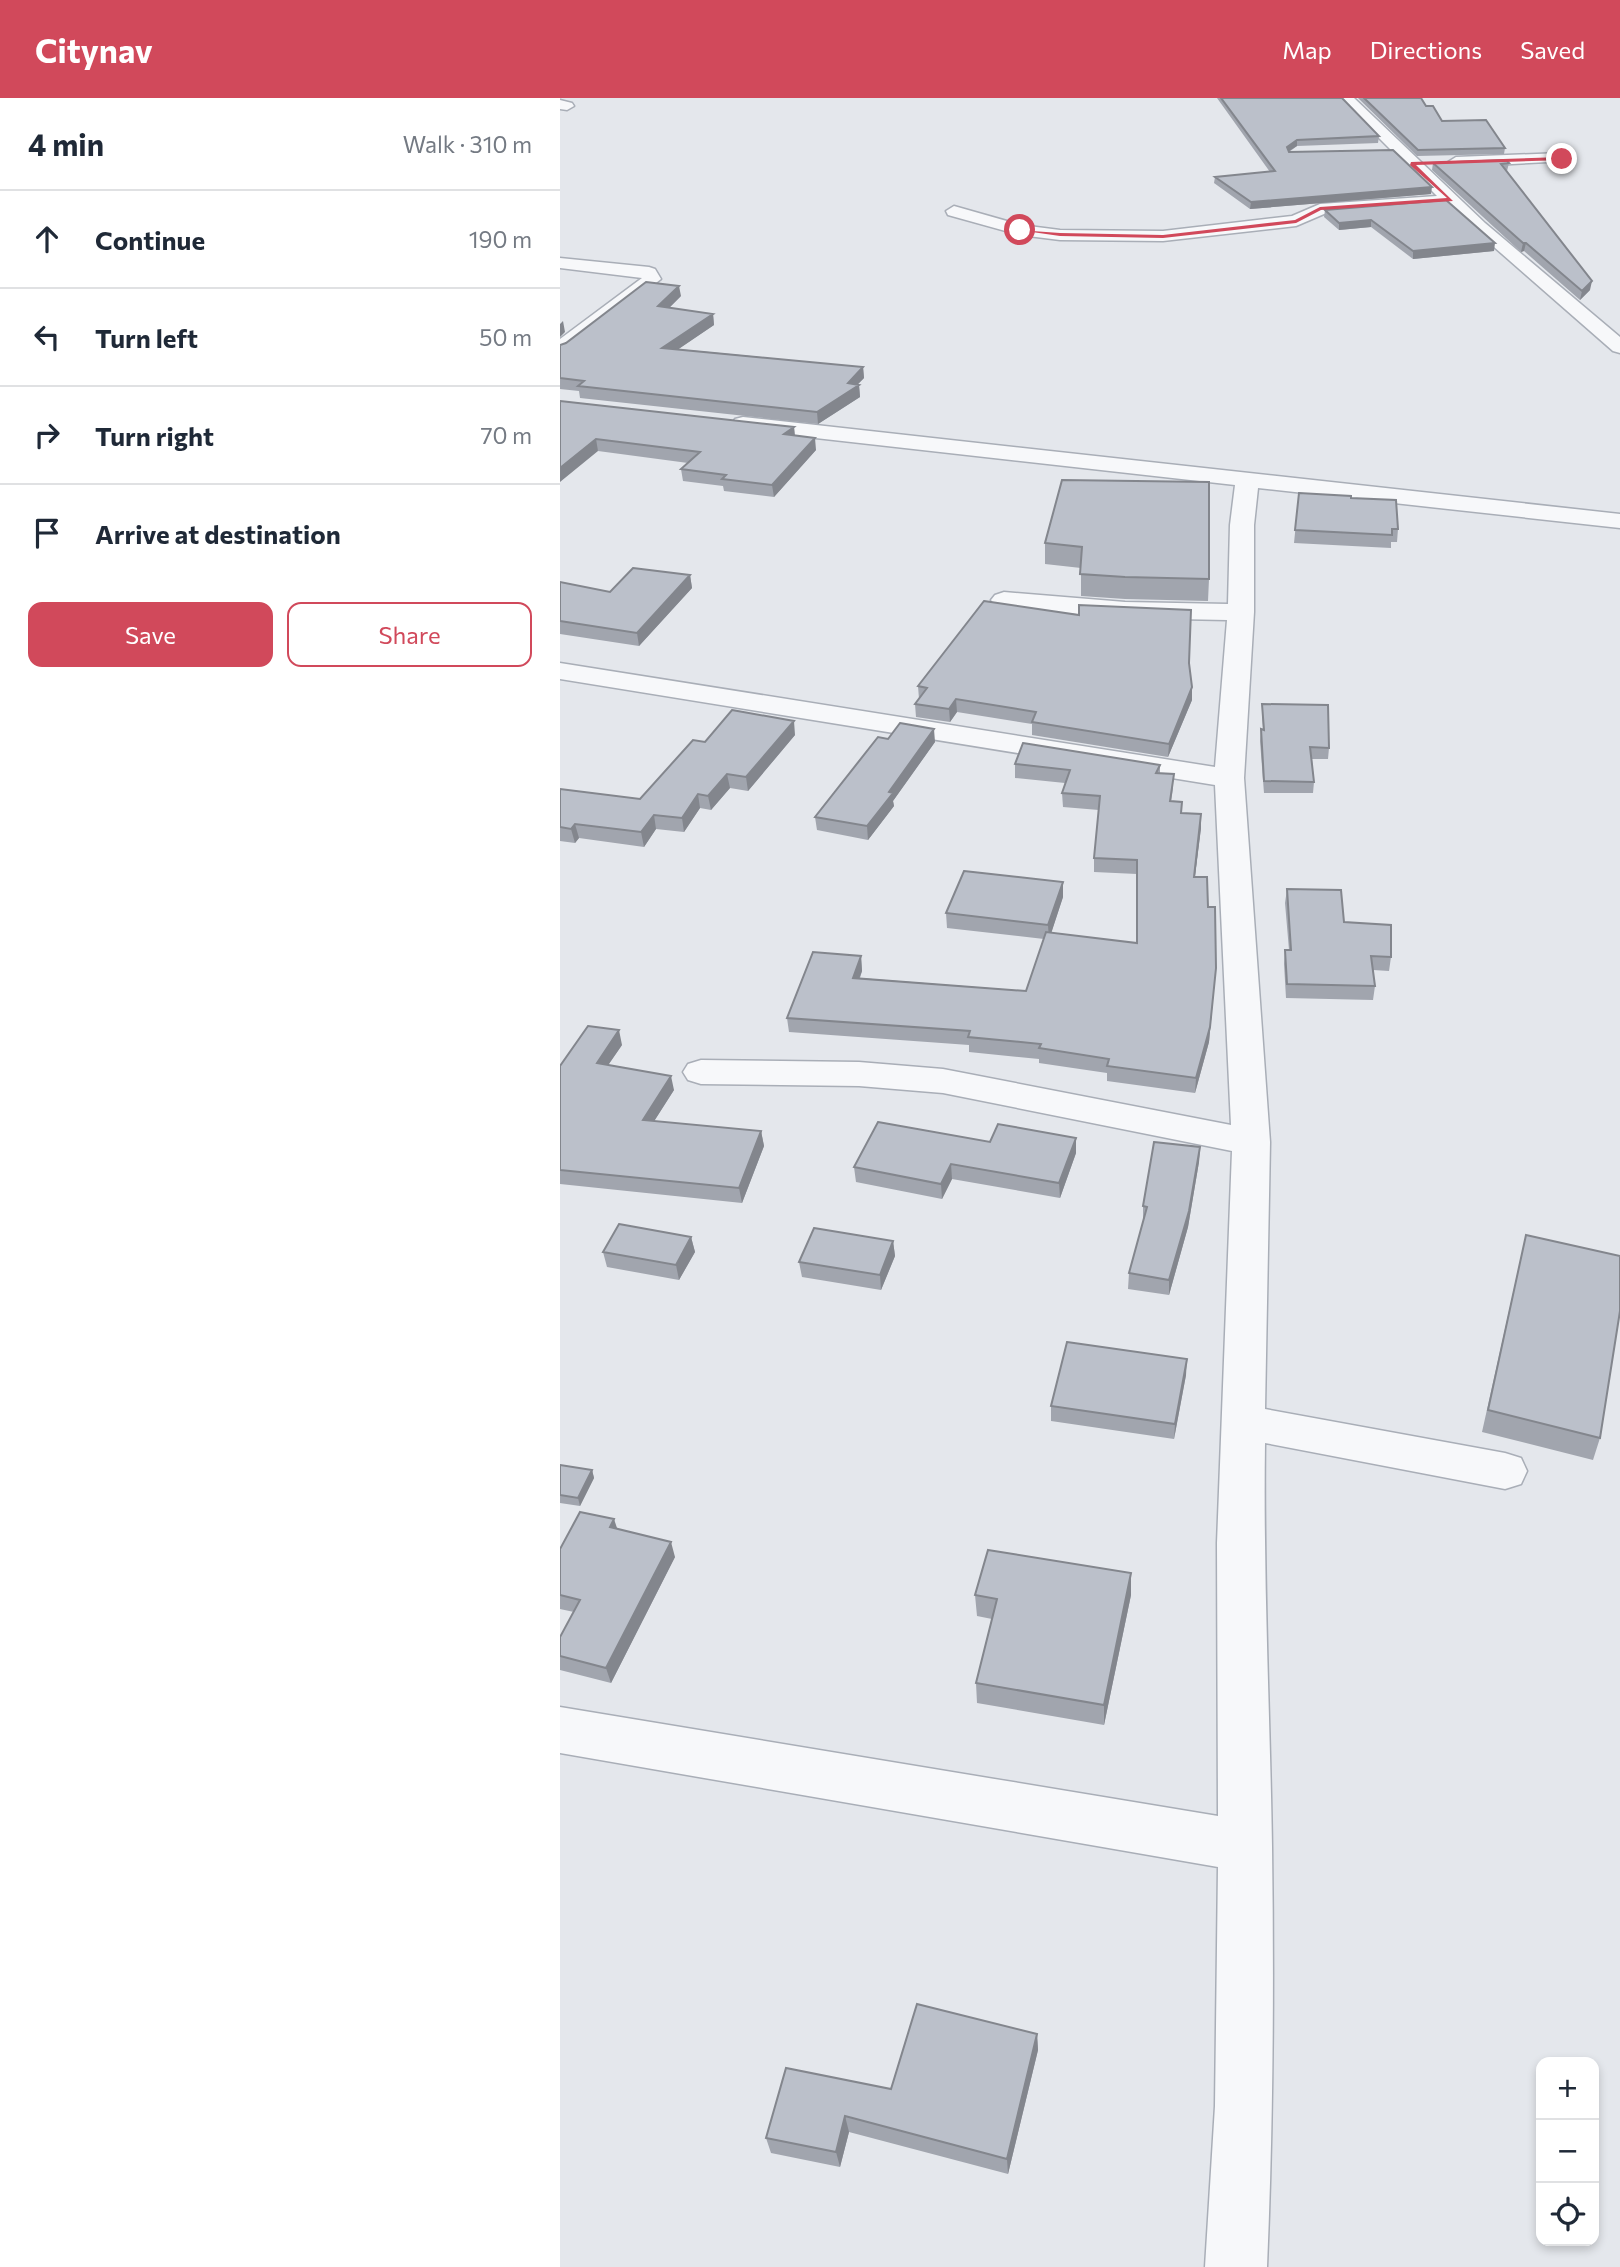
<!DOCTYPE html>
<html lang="en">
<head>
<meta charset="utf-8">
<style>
	:root { --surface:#fff; --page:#f2f2f3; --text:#1f2937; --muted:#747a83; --line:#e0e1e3; --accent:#d1495b }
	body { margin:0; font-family:Commissioner,sans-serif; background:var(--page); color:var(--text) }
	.controls { position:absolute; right:21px; bottom:21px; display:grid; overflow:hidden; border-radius:14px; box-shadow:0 4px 10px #0003 }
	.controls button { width:63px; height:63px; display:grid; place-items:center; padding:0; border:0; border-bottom:2px solid var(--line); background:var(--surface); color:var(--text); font:35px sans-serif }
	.stop { position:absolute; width:21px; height:21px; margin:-16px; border:5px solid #d1495b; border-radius:50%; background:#fff }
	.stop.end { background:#d1495b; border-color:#fff; box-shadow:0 2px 7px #0008 }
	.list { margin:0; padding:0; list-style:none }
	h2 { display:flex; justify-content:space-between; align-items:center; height:91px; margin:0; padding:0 28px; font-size:30px }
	h2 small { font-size:23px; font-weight:400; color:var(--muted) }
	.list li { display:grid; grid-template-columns:46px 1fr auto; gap:21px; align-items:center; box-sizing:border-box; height:98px; padding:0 28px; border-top:2px solid var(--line) }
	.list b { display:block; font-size:26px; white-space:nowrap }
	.list em { font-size:23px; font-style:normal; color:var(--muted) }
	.actions { display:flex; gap:14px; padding:21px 28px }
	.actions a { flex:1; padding:16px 0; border:2px solid var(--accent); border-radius:14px; text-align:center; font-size:24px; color:var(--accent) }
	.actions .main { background:var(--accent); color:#fff }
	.icon { flex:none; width:38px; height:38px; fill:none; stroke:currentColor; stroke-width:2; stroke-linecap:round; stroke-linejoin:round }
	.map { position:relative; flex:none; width:1060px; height:2169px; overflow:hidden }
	header { display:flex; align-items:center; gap:42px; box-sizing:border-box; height:98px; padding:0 35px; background:var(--accent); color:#fff }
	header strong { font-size:33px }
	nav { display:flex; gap:38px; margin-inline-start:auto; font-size:24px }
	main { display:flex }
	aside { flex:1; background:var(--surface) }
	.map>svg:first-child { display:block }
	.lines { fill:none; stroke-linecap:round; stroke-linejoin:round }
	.minor-casing { stroke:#a9aeb7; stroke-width:3 }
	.minor { fill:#f7f8fa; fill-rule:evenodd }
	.wall { fill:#a1a5ae }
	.shaded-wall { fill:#83868d }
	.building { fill:#bbc0ca; stroke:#83868d; stroke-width:2 }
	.route { fill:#d1495b }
</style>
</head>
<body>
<header>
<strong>Citynav</strong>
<nav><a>Map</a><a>Directions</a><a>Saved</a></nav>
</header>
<main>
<aside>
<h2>4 min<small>Walk · 310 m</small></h2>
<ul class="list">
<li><svg class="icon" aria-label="ahead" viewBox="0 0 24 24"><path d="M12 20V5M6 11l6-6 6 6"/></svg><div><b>Continue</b></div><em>190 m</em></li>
<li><svg class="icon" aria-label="left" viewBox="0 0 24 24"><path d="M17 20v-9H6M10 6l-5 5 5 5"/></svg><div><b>Turn left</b></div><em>50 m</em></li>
<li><svg class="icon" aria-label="right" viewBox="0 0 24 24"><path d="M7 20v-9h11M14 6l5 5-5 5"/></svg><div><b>Turn right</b></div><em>70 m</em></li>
<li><svg class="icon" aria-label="arrive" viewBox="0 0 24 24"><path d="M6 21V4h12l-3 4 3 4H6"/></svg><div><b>Arrive at destination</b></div></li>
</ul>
<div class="actions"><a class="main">Save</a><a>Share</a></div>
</aside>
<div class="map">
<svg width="1060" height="2169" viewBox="0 0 1060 2169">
	<rect width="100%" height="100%" fill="#e4e7ec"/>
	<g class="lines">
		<defs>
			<path id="minor" d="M 779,0 L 794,0 L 925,125 L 1060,239 L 1060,255 L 1053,253 L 886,107 L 764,116 L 736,128 L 603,143 L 500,142 L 460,137 L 388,117 L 386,113 L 394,108 L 461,127 L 500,132 L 603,133 L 732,118 L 760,106 L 877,98 Z
				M 0,2 L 12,5 L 14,8 L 7,12 L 0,11 Z
				M 1002,55 L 1010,60 L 1008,63 L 896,69 L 888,64 L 896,59 Z
				M 0,160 L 89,169 L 95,171 L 101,181 L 7,254 L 0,256 L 0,241 L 82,180 L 0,170 Z
				M 183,319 L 1060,416 L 1060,430 L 698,390 L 694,427 L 694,514 L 684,680 L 710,1044 L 705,1311 L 945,1355 L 961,1360 L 967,1373 L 961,1386 L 945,1391 L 705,1345 C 703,1480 710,1614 712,1749 C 714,1889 713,2029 707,2169 L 645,2169 L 655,2008 L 658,1769 L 0,1655 L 0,1609 L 658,1718 L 657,1445 L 672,1053 L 383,995 L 299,988 L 141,986 L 128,982 L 123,974 L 128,966 L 141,962 L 299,964 L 383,971 L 671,1027 L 655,687 L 0,581 L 0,565 L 655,669 L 667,522 L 565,520 L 444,510 L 435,507 L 431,502 L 435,497 L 444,494 L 565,504 L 668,506 L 670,427 L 675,387 L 175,331 L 172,326 L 175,321 Z"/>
		</defs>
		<use href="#minor" class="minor-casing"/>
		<use href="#minor" class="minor"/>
	</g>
	<path class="wall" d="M 657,0 L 782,0 L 819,38 L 818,45 L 737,48 L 729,54 L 871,96 L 690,111 L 654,85 L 655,79 L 710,74 Z
		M 798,0 L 861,0 L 866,8 L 882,23 L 945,50 L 944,56 L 857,58 Z
		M 873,65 L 949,65 L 947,73 L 1030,192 L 1020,202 L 964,153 L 961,154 L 872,72 Z
		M 886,102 L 934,153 L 853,161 L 811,129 L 779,132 L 764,119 L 765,112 Z
		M 121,198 L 109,210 L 153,216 L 154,227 L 118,251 L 303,269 L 304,280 L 297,287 L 299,287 L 300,299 L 258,326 L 20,300 L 19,293 L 0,291 L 0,247 Z
		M 0,303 L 234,329 L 235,338 L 256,352 L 214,399 L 164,393 L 163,388 L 123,383 L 121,371 L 128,365 L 38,353 Z
		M 502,382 L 649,481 L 648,503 L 565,501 L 521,498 L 521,470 L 485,466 L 485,445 Z
		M 739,395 L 791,400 L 838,431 L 837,444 L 831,444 L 831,450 L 734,445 Z
		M 130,477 L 132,490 L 79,548 L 0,536 L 0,484 L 50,494 Z
		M 629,565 L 632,602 L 608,659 L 472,637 L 472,626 L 397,614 L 390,624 L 356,619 L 355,606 L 359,601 L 358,588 Z
		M 702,606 L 769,650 L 768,661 L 752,661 L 754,684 L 753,695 L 704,695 L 700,643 L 701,631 L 703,632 L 702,617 Z
		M 235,637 L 188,693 L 170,690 L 151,712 L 140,710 L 124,734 L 96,731 L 84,749 L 19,740 L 15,745 L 0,743 L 0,691 L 80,701 L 145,644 Z
		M 328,641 L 375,644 L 333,703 L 334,708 L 308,742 L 257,732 L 255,719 Z
		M 455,666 L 600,667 L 600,676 L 613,690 L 611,704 L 622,715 L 641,730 L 635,779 L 648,809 L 656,870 L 649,944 L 635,995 L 547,983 L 547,975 L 479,965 L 479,961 L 409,954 L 409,947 L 229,934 L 227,920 L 301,858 L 302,873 L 300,880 L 466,893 L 484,841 L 387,830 L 386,815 L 503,784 L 503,799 L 491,835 L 577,845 L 577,776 L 534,774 L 534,760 L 539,712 L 503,709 L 502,695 L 505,685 L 455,680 Z
		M 727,791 L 784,824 L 831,859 L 829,873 L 813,872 L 815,888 L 813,902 L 726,900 L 724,866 L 725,852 L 729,852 L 725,805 Z
		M 62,947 L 48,967 L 114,992 L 94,1023 L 201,1033 L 204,1048 L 182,1105 L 0,1086 L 0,968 Z
		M 430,1044 L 516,1055 L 500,1100 L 392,1081 L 382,1101 L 296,1084 L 294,1069 Z
		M 640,1049 L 639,1064 L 628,1129 L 609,1197 L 568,1191 L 569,1175 L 583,1124 L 583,1108 Z
		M 131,1139 L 135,1154 L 119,1182 L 47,1169 L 43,1154 Z
		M 333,1143 L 335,1158 L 321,1192 L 242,1179 L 239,1164 Z
		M 961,1159 L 1040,1340 L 1033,1362 L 922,1334 Z
		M 626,1277 L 614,1341 L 491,1323 L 491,1308 Z
		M 0,1367 L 32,1372 L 34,1380 L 20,1408 L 0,1405 Z
		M 57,1431 L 115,1459 L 51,1585 L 0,1572 L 0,1539 L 14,1514 L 0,1511 L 0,1451 Z
		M 571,1475 L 571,1497 L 544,1627 L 417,1605 L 416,1585 L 432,1521 L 417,1518 L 415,1497 Z
		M 477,1936 L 478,1952 L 448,2076 L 289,2034 L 280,2069 L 211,2055 L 206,2040 L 331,1991 Z"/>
	<path class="shaded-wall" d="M 737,42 L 737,48 L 726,55 L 727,49 Z
		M 872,89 L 871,96 L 690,111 L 691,104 Z
		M 811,122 L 811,129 L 779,132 L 779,125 Z
		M 935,145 L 934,153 L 853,161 L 853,153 Z
		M 963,145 L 966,145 L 964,153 L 961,154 Z
		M 1032,183 L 1030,192 L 1020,202 L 1022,193 Z
		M 119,188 L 121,198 L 100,219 L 98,208 Z
		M 153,216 L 154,227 L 104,261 L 102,250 Z
		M 3,223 L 5,234 L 0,239 L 0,226 Z
		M 303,269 L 304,280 L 294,290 L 299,287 L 300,299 L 258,326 L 257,314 L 288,285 Z
		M 234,329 L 235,341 L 224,336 Z
		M 255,340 L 256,352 L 214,399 L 212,387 Z
		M 36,341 L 38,353 L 0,384 L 0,370 Z
		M 130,477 L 132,490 L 79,548 L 77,535 Z
		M 632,589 L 632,602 L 608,659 L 609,646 Z
		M 396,601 L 397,614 L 390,624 L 389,611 Z
		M 234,623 L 235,637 L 188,693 L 186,679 Z
		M 374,631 L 375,644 L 333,703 L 334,708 L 308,742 L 307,728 L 329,694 Z
		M 167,676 L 170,690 L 151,712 L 148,698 Z
		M 138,696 L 140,710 L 124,734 L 122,720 Z
		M 641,716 L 641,730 L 633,793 L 634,779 Z
		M 94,717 L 96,731 L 84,749 L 81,734 Z
		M 15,726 L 19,740 L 15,745 L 11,731 Z
		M 503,784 L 503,799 L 489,842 L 488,827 Z
		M 301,858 L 302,873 L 294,894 L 293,880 Z
		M 656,870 L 649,944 L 635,995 L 636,980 Z
		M 59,932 L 62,947 L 40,979 L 37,965 Z
		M 111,978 L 114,992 L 86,1036 L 83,1022 Z
		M 201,1033 L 204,1048 L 182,1105 L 179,1090 Z
		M 516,1040 L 516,1055 L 500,1100 L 499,1085 Z
		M 640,1049 L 639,1064 L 628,1129 L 609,1197 L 609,1182 Z
		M 391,1066 L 392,1081 L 382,1101 L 381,1086 Z
		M 131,1139 L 135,1154 L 119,1182 L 116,1167 Z
		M 333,1143 L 335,1158 L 321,1192 L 320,1177 Z
		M 627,1261 L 626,1277 L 614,1341 L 615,1326 Z
		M 32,1372 L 34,1380 L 20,1408 L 18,1400 Z
		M 54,1421 L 59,1436 L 50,1429 Z
		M 111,1444 L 115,1459 L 51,1585 L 46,1570 Z
		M 571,1475 L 571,1497 L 544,1627 L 544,1607 Z
		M 477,1936 L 478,1952 L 448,2076 L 447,2061 Z
		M 285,2018 L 289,2034 L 280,2069 L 276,2054 Z"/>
	<path class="building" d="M 661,0 L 782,0 L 819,38 L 737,42 L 727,49 L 729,54 L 833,52 L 872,89 L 691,104 L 655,79 L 715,73 Z
		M 804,0 L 861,0 L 866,8 L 873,8 L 882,23 L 926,22 L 945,50 L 858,52 Z
		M 946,62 L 949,65 L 941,66 L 1032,183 L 1022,193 L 966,145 L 963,145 L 873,65 Z
		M 886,102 L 935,145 L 853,153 L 811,122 L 779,125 L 765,112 Z
		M 86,184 L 119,188 L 98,208 L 153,216 L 102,250 L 303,269 L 288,285 L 299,287 L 257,314 L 18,288 L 24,283 L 0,280 L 0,247 L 6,245 Z
		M 0,303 L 234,329 L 224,336 L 255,340 L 212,387 L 162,381 L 166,377 L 121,371 L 140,354 L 36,341 L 0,370 Z
		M 502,382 L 649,384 L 649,481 L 565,479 L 520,476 L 522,449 L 485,445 Z
		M 739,395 L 791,398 L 791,400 L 836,402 L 838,431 L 832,431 L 832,437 L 735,432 Z
		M 73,470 L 130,477 L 77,535 L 0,523 L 0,484 L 50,494 Z
		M 424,503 L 519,517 L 519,507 L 631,512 L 629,565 L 632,589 L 609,646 L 472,624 L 476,614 L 396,601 L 389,611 L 355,606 L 367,590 L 358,588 Z
		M 702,606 L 768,607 L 769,650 L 750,649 L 754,684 L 704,683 L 701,631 L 704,632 Z
		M 172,612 L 234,623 L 186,679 L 167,676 L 148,698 L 138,696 L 122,720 L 94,717 L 81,734 L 15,726 L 11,731 L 0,729 L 0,691 L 80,701 L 133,642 L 145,644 Z
		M 340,625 L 374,631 L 329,694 L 333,695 L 307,728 L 255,719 L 318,639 L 328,641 Z
		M 463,645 L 600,667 L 596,675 L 614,676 L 610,703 L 622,704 L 621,715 L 641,716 L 634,779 L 647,779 L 648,809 L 655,809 L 656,870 L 650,929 L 636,980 L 547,968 L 549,961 L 479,950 L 481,946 L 408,939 L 410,933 L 227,920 L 253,854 L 301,858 L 293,880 L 466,893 L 486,834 L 577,845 L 577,762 L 534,760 L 540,698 L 502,695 L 510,672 L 455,666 Z
		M 404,773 L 503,784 L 488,827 L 386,815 Z
		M 727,791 L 781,792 L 784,824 L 831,827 L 831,859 L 811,858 L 815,888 L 727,886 L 725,852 L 731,852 Z
		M 28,928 L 59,932 L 37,965 L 111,978 L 83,1022 L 201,1033 L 179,1090 L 0,1072 L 0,968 Z
		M 318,1024 L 430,1044 L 438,1026 L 516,1040 L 499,1085 L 391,1066 L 381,1086 L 294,1069 Z
		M 594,1044 L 640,1049 L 629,1113 L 609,1182 L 569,1175 L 587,1109 L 583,1108 Z
		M 59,1126 L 131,1139 L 116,1167 L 43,1154 Z
		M 254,1130 L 333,1143 L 320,1177 L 239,1164 Z
		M 966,1137 L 1060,1158 L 1060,1213 L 1040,1340 L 928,1312 Z
		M 507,1244 L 627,1261 L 615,1326 L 491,1308 Z
		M 0,1367 L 32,1372 L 18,1400 L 0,1397 Z
		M 20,1414 L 54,1421 L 50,1429 L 111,1444 L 46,1570 L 0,1558 L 0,1539 L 20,1502 L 0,1497 L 0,1451 Z
		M 428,1452 L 571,1475 L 544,1607 L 416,1585 L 437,1501 L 415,1497 Z
		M 357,1906 L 477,1936 L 447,2061 L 285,2018 L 276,2054 L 206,2040 L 226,1970 L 331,1991 Z"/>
	<path class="route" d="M 1002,59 L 1004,62 L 856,67 L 893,103 L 761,112 L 736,125 L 603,140 L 500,138 L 458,132 L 500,135 L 603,137 L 735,122 L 760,109 L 887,100 L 850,67 L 851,64 Z"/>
</svg>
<div class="controls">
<button>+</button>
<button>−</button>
<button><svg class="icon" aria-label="locate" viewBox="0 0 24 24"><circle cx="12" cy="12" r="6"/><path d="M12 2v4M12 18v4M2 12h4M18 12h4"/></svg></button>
</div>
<div class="stop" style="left:460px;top:132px"></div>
<div class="stop end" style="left:1002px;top:61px"></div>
</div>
</main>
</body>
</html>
